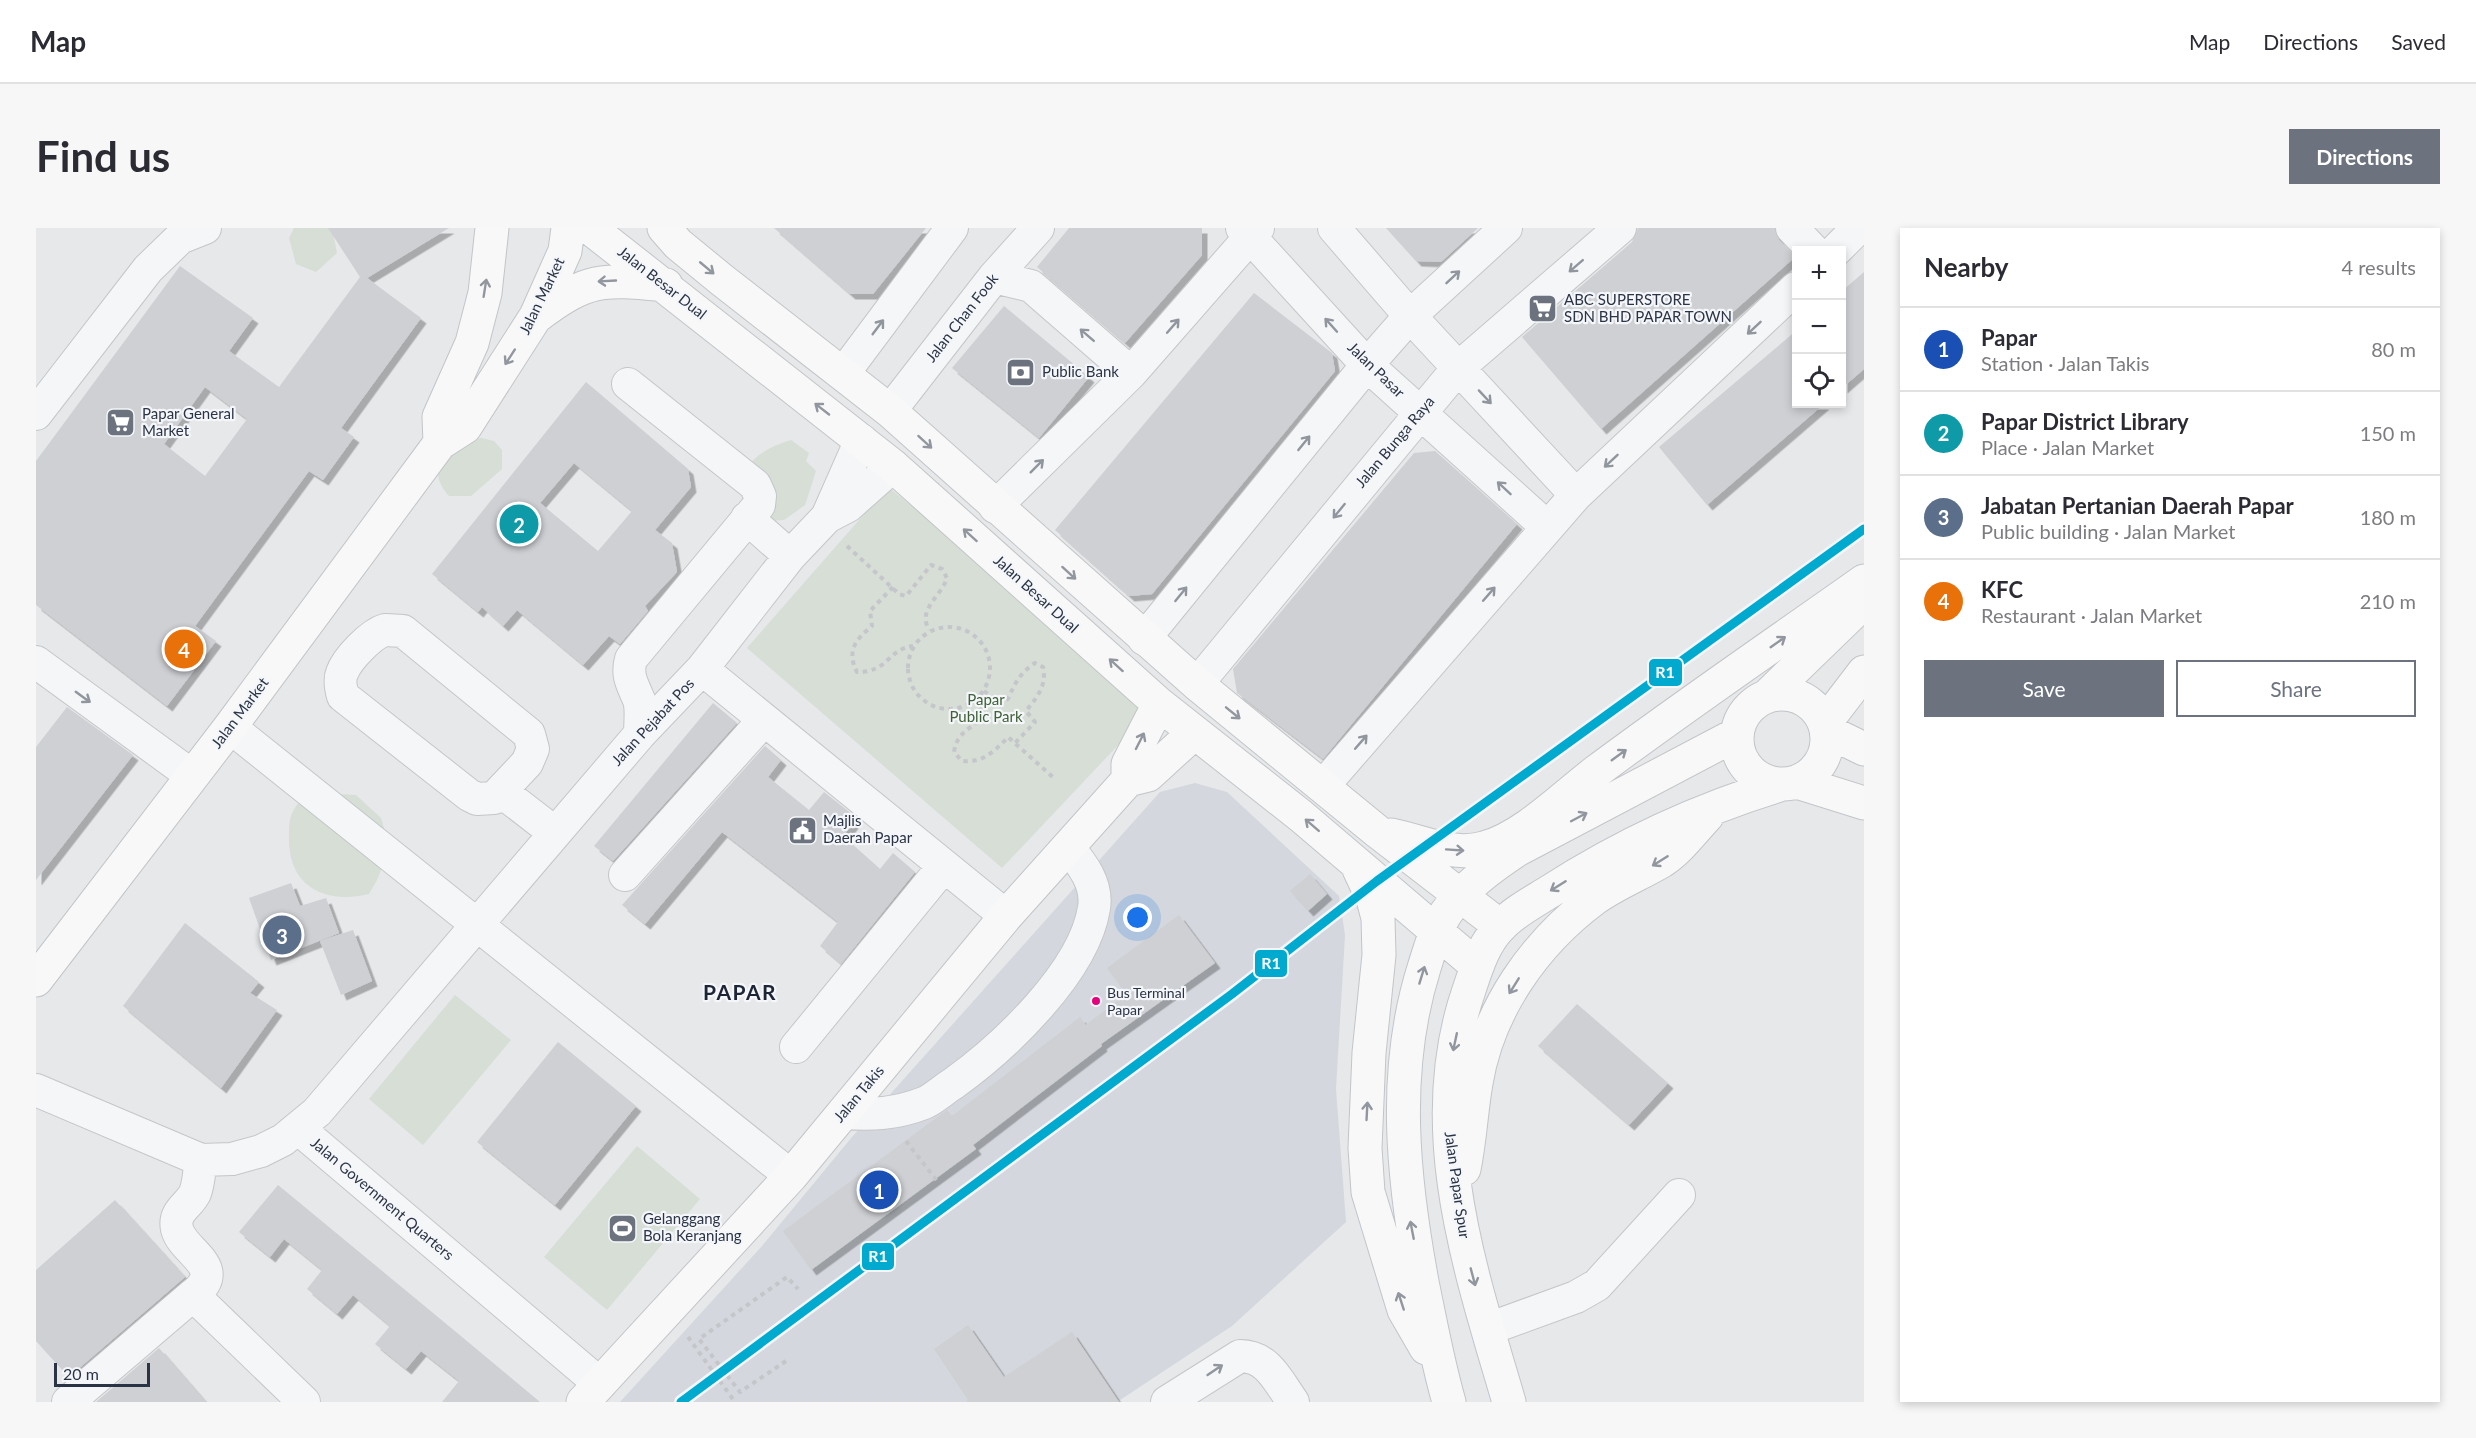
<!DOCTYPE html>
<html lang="en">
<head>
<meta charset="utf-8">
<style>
	:root { --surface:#fff; --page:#f7f7f7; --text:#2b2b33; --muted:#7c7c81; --line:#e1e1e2; --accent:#6c737f }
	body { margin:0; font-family:Lato,sans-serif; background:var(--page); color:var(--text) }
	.controls { position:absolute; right:18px; top:18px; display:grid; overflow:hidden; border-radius:0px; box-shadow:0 3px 9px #0003 }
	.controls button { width:54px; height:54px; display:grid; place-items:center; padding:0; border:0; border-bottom:2px solid var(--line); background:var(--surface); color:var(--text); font:30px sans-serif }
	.scale { position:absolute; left:18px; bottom:15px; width:96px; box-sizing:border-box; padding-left:6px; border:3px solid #2b3445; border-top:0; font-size:16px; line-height:21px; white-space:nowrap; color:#2b3445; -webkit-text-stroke:4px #f4f6f9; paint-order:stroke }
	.you { position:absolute; left:1102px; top:690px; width:21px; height:21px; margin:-15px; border:4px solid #fff; border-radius:50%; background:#1a73e8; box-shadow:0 0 0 9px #1a73e833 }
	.badge { display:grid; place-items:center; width:39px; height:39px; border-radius:50%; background:var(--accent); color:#fff; font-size:20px; font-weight:700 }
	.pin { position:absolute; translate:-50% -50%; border:3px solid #fff; box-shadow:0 2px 6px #0006 }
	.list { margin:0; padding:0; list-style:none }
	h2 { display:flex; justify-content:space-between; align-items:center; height:78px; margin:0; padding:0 24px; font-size:26px }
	h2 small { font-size:20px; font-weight:400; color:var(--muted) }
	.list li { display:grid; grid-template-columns:39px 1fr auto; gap:18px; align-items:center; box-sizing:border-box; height:84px; padding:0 24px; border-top:2px solid var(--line) }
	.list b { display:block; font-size:22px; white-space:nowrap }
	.list p { margin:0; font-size:20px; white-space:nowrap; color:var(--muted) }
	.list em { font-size:20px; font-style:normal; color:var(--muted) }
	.actions { display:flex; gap:12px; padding:18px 24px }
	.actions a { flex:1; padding:14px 0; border:2px solid var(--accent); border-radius:0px; text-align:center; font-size:21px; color:var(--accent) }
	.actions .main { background:var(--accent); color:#fff }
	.icon { flex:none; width:33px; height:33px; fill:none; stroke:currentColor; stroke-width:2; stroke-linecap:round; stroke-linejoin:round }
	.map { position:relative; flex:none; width:1828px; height:1174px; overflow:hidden; border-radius:0px }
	header { display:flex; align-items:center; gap:36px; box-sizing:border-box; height:84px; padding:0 30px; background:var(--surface); border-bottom:2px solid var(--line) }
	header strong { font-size:28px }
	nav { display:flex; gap:33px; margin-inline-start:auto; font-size:21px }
	.intro { display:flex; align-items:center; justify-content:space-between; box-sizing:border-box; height:144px; padding:0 36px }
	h1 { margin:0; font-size:42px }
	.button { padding:15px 27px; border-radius:0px; background:var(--accent); color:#fff; font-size:21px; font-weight:700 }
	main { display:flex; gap:36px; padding:0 36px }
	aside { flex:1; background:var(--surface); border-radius:0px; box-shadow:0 3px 9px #0003 }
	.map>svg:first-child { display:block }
	.built { fill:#d4d7dd }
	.green { fill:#d6ded6 }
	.building { fill:#ced0d3; fill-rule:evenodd; filter:url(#shadow) }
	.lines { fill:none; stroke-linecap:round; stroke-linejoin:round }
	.minor-casing { stroke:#c4c6c8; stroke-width:34 }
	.major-casing { stroke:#c2c5c8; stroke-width:35 }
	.path { stroke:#c5c6ca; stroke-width:4; stroke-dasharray:4.5 4.5; stroke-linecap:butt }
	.minor { stroke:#f5f6f7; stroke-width:32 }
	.major { stroke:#f8f8f8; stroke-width:33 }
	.rail-1-casing { stroke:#f4f6f9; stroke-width:14 }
	.rail-1 { stroke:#00a9ce; stroke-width:9 }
	.oneway { stroke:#90959e }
	.oneway2 { stroke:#92969e }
	.bus-dot { fill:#e5007d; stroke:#f4f6f9; stroke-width:2 }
	.labels { text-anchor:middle; stroke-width:4.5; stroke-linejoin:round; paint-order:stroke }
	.bus-label { font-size:14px; fill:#2b3445; stroke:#f4f6f9; text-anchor:start }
	.street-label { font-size:15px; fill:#2b3445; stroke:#f4f6f9 }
	.poi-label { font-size:15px; fill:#2b3445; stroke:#f4f6f9; text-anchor:start }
	.park-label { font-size:15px; fill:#3f6138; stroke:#f4f6f9 }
	.district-label { font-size:21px; font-weight:bold; letter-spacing:1.5px; fill:#1d2536; stroke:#f4f6f9 }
	.line-badge { stroke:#f4f6f9; stroke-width:2 }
	.badge-label { font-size:16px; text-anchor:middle; font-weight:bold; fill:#fff }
</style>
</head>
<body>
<header>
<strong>Map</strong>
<nav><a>Map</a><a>Directions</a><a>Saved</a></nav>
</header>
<div class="intro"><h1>Find us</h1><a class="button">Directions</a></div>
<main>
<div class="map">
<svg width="1828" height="1174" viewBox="0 0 1828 1174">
	<defs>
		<filter id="shadow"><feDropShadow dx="5.5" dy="5.5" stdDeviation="0" flood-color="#0004"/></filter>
	</defs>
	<rect width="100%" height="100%" fill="#e6e8ea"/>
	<path class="built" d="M 1159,555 L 1191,564 L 1303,668 L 1309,707 L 1300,861 L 1310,994 L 1196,1098 L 1081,1174 L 584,1174 L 726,1018 L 816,909 L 1124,564 Z"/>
	<path class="green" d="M 258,0 L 296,0 L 301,25 L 280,44 L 260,36 L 253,10 Z
		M 445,210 L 458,213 L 466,222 L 466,241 L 435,268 L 413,268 C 392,243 406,237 422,214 Z
		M 755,212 L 773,225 L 770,233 L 780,243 L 769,277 L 748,292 L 734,293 L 710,279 C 695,241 722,222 755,212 Z
		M 852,259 L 1120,477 L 966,640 L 711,420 Z
		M 280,565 L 320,567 L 345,590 L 354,620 L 341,652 L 333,666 C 287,677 251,657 253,607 C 253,596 253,587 261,577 C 265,572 274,568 280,565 Z
		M 419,767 L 475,812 L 387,917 L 333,871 Z
		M 601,918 L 664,971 L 571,1082 L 508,1029 Z"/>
	<path class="building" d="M 292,0 L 413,0 L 331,50 L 385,90 L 305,200 L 318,209 L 287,252 L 273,243 L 159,398 L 180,413 L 131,478 L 0,377 L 0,233 L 144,38 L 217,90 L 193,123 L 243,159 L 324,49 ZM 169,159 L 211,191 L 169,248 L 128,216 Z
		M 738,0 L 890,0 L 837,66 L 814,66 Z
		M 1033,0 L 1166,0 L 1166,27 L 1089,115 L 1001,39 Z
		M 1350,0 L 1442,0 L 1405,34 L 1380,33 Z
		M 1602,0 L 1739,0 L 1743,12 L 1759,29 L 1565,201 L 1486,109 L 1596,14 Z
		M 1828,44 L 1828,141 L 1806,160 L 1806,63 Z
		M 1218,65 L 1296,125 L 1299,143 L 1116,366 L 1093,368 L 1019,302 Z
		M 968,78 L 1053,149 L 1003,210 L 916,140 Z
		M 1761,102 L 1761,176 L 1788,176 L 1671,277 L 1623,219 Z
		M 550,154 L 652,241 L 655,259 L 619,302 L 636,315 L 641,344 L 609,378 L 612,383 L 584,416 L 573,408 L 547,437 L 481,382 L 467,398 L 446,379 L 442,384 L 396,346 ZM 538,235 L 596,283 L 562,323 L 504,275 Z
		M 1399,223 L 1481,296 L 1287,531 L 1201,465 L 1197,441 L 1378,225 Z
		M 677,475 L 701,495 L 577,633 L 558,618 Z
		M 31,479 L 97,527 L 0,652 L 0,519 Z
		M 729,518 L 745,532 L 732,549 L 773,582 L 788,564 L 821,590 L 807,608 L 844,641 L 857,625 L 879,644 L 805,736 L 784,718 L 802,694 L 686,604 L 609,696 L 586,677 Z
		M 1274,646 L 1291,666 L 1272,683 L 1254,663 Z
		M 255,655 L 264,678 L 290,670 L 303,705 L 235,732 L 213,670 Z
		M 1143,687 L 1179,735 L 1065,816 L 1066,818 L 937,917 L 940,921 L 775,1042 L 747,1003 L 911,882 L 916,888 L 1044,789 L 1050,797 L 1090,766 L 1071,740 Z
		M 149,695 L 223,754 L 214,765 L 241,782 L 185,860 L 87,778 Z
		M 317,702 L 336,753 L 305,767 L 284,713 Z
		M 1541,776 L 1632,855 L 1593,897 L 1502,818 Z
		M 522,814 L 600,878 L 519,977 L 441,914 Z
		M 242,957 L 420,1104 L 504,1174 L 406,1174 L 423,1153 L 385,1123 L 370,1141 L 339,1116 L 354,1098 L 317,1067 L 301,1086 L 271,1061 L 286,1042 L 248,1011 L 234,1029 L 203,1004 Z
		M 79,972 L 149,1049 L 33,1149 L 0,1113 L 0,1042 Z
		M 932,1097 L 968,1149 L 1036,1104 L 1083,1174 L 930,1174 L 932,1172 L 898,1121 Z
		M 123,1120 L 170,1174 L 60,1174 Z"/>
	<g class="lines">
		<defs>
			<path id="minor" d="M 1206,0 L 1331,137 L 1511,299
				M 1298,0 L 1374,88 L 1540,267
				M 1756,0 L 1777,22
				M 1800,22 L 1822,0
				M 958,49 L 995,58 L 1095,145
				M 807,146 L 916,0
				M 592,156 L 719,257 L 724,268 L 723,277 L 595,431 C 590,448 597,457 603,472 C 606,481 604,496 604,506
				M 854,183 L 958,49 L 1002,0
				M 0,186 L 112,41 L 144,10 L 169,0
				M 959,279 L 1095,145 L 1222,0
				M 791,289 L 825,212
				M 711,290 L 754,328
				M 349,402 L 367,403 L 493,506 L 497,521 L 491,535 L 458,570 L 441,571 L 433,567 L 307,468 C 305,461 303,452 306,445 C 311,431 335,406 349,402 Z
				M 1108,411 L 1331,137 L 1374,88 L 1470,0
				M 0,434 L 155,547
				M 666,441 L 970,688
				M 1161,456 L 1422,140 L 1584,0
				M 194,499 L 755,948
				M 1287,558 L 1540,267 L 1760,60
				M 466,564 L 519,605
				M 589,647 L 728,492
				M 760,819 L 908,638
				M 0,862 L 165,932 L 196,931 L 225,923 L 247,912 L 281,884 L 604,506 L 666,441 L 754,328 L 791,289 L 812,278 L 857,238
				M 807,885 C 836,887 860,886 888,875 C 898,871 908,861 918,855 C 968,819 1048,744 1058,680 C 1062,656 1046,636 1032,619
				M 263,901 L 564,1156
				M 165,932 C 163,943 163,955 159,965 C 153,978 137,983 141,1001 C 147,1025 193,1039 157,1067 L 268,1174
				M 1452,1101 L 1540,1069 L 1561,1057 L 1643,967
				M 32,1174 L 157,1067
				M 1131,1174 L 1204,1128 C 1232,1128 1242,1153 1257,1174"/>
			<path id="major" d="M 554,0 L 857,238 L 1123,476 L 1265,588 L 1441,738
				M 628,0 L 642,16 L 686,52 L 854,183 L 1161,456 L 1342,604 L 1464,698
				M 501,88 C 553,49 566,51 630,57
				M 404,215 L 403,189 L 436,115 L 449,65 L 456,0
				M1701 511a45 45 0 1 1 90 0a45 45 0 1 1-90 0Z
				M 1730,469 L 1828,374
				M 1789,495 L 1828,444
				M 1791,503 L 1828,521
				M 1092,552 L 1092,536 L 1123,476
				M 1761,554 L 1828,575
				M 1355,607 C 1386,613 1416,629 1448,620 C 1487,610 1528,568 1561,543 C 1648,478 1739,416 1828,353
				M 1323,641 L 1337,671 L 1342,690 L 1343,727 L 1333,825 L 1329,920 L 1332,964 L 1368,1082 L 1390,1120
				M 0,752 L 194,499 L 404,215 L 429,199 L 500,88 L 529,23 L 532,0
				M 1428,941 C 1434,912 1435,884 1440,855 C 1452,781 1499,715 1558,671 C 1579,656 1604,646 1626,633 C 1643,622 1657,603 1671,588
				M 547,1174 L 755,948 L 970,688 L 1092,552 L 1112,547 L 1158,505
				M 1413,1174 C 1402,1136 1395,1097 1387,1059 C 1367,953 1355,845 1388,740 C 1394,721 1399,702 1410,685 C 1428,659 1454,640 1481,622 L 1701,506
				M 1473,1174 C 1434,1041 1385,900 1433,762 C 1440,741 1448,714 1465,698 C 1478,684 1497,674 1513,664 C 1586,617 1664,581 1747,556"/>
		</defs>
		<use href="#minor" class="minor-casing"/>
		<use href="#major" class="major-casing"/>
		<path class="path" d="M 811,318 L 863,366 L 870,368 L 895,337 L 906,341 L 911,350 C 905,369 881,381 893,402
			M 857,359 L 834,383 L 836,398 C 820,411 810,423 821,444 C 854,444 850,422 877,418
			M872 440a41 41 0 1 1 82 0a41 41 0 1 1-82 0Z
			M 948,463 L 963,475 L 972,471 C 979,455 984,445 999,435 L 1007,439 C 1011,458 1001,469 990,483 L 999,494 L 978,516
			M 937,473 L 946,480 L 947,490 C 933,501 921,505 918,524 L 926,533 C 946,535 958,524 972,509 L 1019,551
			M 870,913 L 901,953
			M 652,1109 L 699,1174
			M 750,1133 L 704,1164 L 663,1111 L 751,1049 L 762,1061"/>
		<use href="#minor" class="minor"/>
		<use href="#major" class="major"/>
		<defs>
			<path id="rail-1" d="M 645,1174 L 1196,766 L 1341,653 L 1828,301"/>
		</defs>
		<use href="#rail-1" class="rail-1-casing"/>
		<use href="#rail-1" class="rail-1"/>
	</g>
	<defs><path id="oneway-shaft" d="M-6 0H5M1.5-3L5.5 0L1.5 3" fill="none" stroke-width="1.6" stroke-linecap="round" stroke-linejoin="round" transform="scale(1.5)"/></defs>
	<g class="oneway">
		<use href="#oneway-shaft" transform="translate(1540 38) rotate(139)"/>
		<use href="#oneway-shaft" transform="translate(1417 49) rotate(-43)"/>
		<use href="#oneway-shaft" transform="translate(1295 97) rotate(-132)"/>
		<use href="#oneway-shaft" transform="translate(1137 98) rotate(-49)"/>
		<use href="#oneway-shaft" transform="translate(842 99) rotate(-53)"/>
		<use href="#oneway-shaft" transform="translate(1718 100) rotate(137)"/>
		<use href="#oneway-shaft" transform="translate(1051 107) rotate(-139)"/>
		<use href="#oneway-shaft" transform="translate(1449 169) rotate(47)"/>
		<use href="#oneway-shaft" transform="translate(1268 215) rotate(-51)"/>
		<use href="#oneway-shaft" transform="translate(1575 233) rotate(137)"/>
		<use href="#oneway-shaft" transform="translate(1001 238) rotate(-45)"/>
		<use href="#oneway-shaft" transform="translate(1468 260) rotate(-137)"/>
		<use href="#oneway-shaft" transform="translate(1303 283) rotate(129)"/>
		<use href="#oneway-shaft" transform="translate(1145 366) rotate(-51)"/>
		<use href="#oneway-shaft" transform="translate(1453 366) rotate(-49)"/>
		<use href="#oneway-shaft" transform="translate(47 469) rotate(36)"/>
		<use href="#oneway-shaft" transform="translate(1325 514) rotate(-49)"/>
		<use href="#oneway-shaft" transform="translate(1179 1142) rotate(-34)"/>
	</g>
	<g class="oneway2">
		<use href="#oneway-shaft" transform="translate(671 40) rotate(40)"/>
		<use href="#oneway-shaft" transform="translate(571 53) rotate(177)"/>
		<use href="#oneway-shaft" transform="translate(449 60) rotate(-81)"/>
		<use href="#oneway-shaft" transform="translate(474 129) rotate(123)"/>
		<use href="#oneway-shaft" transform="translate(786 181) rotate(-142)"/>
		<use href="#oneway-shaft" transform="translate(889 214) rotate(42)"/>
		<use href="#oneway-shaft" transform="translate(934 307) rotate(-138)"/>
		<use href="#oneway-shaft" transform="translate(1033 345) rotate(42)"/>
		<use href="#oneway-shaft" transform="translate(1742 414) rotate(-35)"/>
		<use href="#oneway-shaft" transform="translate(1080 437) rotate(-138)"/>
		<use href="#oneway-shaft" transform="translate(1197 485) rotate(39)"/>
		<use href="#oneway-shaft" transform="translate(1104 513) rotate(-63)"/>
		<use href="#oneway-shaft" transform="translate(1583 527) rotate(-36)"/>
		<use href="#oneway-shaft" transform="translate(1543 589) rotate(-28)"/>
		<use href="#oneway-shaft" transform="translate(1276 597) rotate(-139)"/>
		<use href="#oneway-shaft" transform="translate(1419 622) rotate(4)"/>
		<use href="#oneway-shaft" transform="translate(1624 633) rotate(148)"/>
		<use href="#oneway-shaft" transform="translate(1522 658) rotate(148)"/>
		<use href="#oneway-shaft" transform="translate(1386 747) rotate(-73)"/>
		<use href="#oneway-shaft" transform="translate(1478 758) rotate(122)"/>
		<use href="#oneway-shaft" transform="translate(1419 814) rotate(102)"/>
		<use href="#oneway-shaft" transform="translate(1331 883) rotate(-87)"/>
		<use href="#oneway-shaft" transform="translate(1376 1002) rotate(-101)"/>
		<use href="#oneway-shaft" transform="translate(1437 1049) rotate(75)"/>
		<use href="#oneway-shaft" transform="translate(1365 1073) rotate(-108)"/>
	</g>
	<defs>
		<symbol id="supermarket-square" viewBox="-11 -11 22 22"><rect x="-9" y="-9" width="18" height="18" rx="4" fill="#6c737f" stroke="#f4f6f9"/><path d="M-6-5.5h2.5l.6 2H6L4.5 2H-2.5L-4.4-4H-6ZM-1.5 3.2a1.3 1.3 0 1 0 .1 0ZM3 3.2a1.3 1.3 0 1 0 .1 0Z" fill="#fff"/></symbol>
		<symbol id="bank-square" viewBox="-11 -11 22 22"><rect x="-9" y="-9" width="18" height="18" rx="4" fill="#6c737f" stroke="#f4f6f9"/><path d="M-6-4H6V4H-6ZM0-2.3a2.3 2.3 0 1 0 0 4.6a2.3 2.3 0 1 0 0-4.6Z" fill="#fff"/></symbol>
		<symbol id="civic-square" viewBox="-11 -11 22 22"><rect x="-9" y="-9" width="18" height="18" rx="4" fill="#6c737f" stroke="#f4f6f9"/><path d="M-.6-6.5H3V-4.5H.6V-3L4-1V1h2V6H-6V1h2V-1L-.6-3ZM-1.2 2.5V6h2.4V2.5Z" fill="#fff"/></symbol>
		<symbol id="stadium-square" viewBox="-11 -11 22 22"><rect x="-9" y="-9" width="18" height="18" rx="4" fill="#6c737f" stroke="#f4f6f9"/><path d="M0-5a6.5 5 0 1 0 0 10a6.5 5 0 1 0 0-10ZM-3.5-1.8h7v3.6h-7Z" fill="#fff"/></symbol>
	</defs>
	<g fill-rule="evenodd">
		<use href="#supermarket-square" x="1490" y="64" width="33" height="33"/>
		<use href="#bank-square" x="968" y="128" width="33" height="33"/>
		<use href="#supermarket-square" x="68" y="178" width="33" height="33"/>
		<use href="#civic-square" x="750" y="586" width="33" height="33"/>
		<use href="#stadium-square" x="570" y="984" width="33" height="33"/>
	</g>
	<circle class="bus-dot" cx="1060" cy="773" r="5"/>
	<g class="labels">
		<g class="bus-label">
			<text x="1071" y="770">Bus Terminal<tspan x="1071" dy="17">Papar</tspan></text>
		</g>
		<g class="street-label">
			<text transform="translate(626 55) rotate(38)" y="5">Jalan Besar Dual</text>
			<text transform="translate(506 68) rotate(-64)" y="5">Jalan Market</text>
			<text transform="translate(926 90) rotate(-52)" y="5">Jalan Chan Fook</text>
			<text transform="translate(1340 142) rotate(44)" y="5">Jalan Pasar</text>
			<text transform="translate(1359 214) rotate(-50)" y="5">Jalan Bunga Raya</text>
			<text transform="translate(1000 366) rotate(42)" y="5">Jalan Besar Dual</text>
			<text transform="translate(204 485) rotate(-53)" y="5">Jalan Market</text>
			<text transform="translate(617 494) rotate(-47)" y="5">Jalan Pejabat Pos</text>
			<text transform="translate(823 866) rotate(-50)" y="5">Jalan Takis</text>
			<text transform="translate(1421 957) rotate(82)" y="5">Jalan Papar Spur</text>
			<text transform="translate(346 971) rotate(40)" y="5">Jalan Government Quarters</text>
		</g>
		<g class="poi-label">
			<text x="1528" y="77">ABC SUPERSTORE<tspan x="1528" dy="17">SDN BHD PAPAR TOWN</tspan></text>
			<text x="1006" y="149">Public Bank</text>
			<text x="106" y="191">Papar General<tspan x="106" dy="17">Market</tspan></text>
			<text x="787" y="598">Majlis<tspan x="787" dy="17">Daerah Papar</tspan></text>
			<text x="607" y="996">Gelanggang<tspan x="607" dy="17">Bola Keranjang</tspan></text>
		</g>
		<g class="park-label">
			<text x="950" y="477">Papar<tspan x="950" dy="17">Public Park</tspan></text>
		</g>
		<g class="district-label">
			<text x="704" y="772">PAPAR</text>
		</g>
	</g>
	<g class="line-badge">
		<rect x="1612" y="430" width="35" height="29" rx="6" fill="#00a9ce"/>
		<rect x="1218" y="721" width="34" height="29" rx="6" fill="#00a9ce"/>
		<rect x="825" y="1014" width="34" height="29" rx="6" fill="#00a9ce"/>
	</g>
	<g class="badge-label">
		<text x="1629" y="450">R1</text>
		<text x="1235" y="741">R1</text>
		<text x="842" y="1034">R1</text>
	</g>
</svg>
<div class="controls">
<button>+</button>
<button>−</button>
<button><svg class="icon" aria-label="locate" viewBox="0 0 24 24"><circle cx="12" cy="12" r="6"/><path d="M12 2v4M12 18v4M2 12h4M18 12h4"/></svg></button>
</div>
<div class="scale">20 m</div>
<div class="you"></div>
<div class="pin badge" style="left:843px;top:962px;background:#1a4fb4">1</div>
<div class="pin badge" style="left:483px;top:296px;background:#0f9aa8">2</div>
<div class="pin badge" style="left:246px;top:707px;background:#5c6f8a">3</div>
<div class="pin badge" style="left:148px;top:421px;background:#e8710a">4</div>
</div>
<aside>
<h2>Nearby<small>4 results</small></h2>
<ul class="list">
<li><span class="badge" style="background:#1a4fb4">1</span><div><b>Papar</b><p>Station · Jalan Takis</p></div><em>80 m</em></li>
<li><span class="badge" style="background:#0f9aa8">2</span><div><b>Papar District Library</b><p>Place · Jalan Market</p></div><em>150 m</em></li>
<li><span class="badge" style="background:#5c6f8a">3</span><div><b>Jabatan Pertanian Daerah Papar</b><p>Public building · Jalan Market</p></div><em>180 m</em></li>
<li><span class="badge" style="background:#e8710a">4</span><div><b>KFC</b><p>Restaurant · Jalan Market</p></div><em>210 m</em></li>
</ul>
<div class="actions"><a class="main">Save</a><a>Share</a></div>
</aside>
</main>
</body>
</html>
